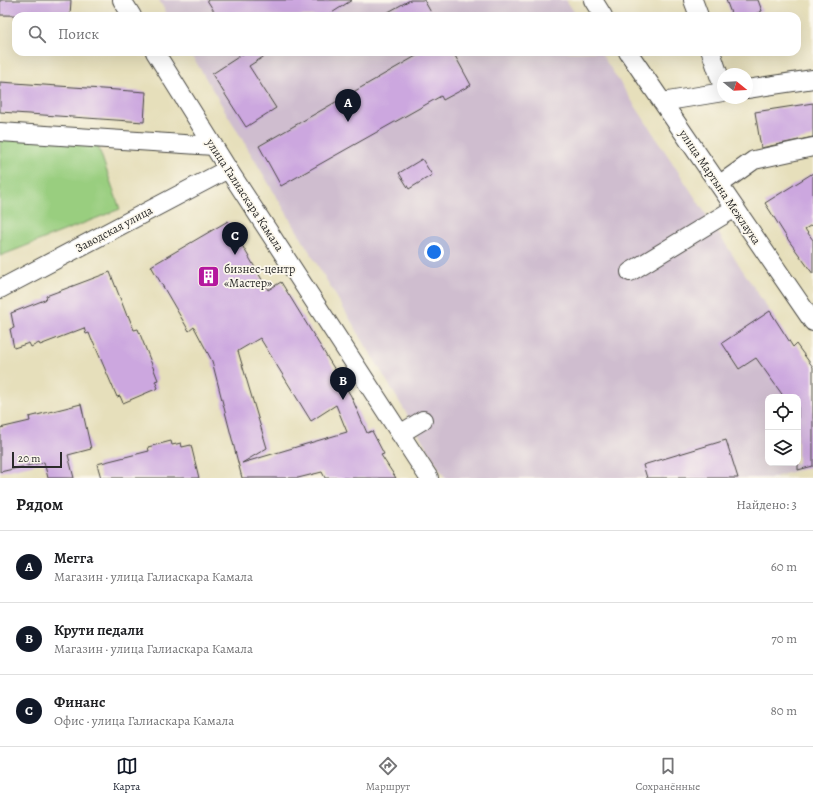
<!DOCTYPE html>
<html lang="ru">
<head>
<meta charset="utf-8">
<style>
	:root { --surface:#fff; --page:#f2f2f2; --text:#202124; --muted:#757577; --line:#e0e0e0; --accent:#111827 }
	body { margin:0; font-family:Alegreya,serif; background:var(--page); color:var(--text) }
	.controls { position:absolute; right:12px; bottom:12px; display:grid; overflow:hidden; border-radius:8px; box-shadow:0 4px 16px #0002 }
	.controls button { width:36px; height:36px; display:grid; place-items:center; padding:0; border:0; border-bottom:1px solid var(--line); background:var(--surface); color:var(--text); font:20px sans-serif }
	.compass { position:absolute; left:717px; top:68px; width:36px; height:36px; border-radius:50%; background:var(--surface); box-shadow:0 4px 16px #0002; rotate:108deg }
	.scale { position:absolute; left:12px; bottom:10px; width:50px; box-sizing:border-box; padding-left:4px; border:2px solid #2b2b2b; border-top:0; font-size:11px; line-height:14px; white-space:nowrap; color:#2b2b2b; -webkit-text-stroke:3px #fbf7ec; paint-order:stroke }
	.you { position:absolute; left:434px; top:252px; width:14px; height:14px; margin:-10px; border:3px solid #fff; border-radius:50%; background:#1a73e8; box-shadow:0 0 0 6px #1a73e833 }
	.badge { display:grid; place-items:center; width:26px; height:26px; border-radius:50%; background:var(--accent); color:#fff; font-size:13px; font-weight:700 }
	.pin { position:absolute; translate:-50% -33px; filter:drop-shadow(0 1px 2px #0008) }
	.pin::after { content:''; position:absolute; top:21px; width:14px; height:12px; background:inherit; clip-path:polygon(0 0,100% 0,50% 100%) }
	.list { margin:0; padding:0; list-style:none }
	h2 { display:flex; justify-content:space-between; align-items:center; height:52px; margin:0; padding:0 16px; font-size:17px }
	h2 small { font-size:13px; font-weight:400; color:var(--muted) }
	.list li { display:grid; grid-template-columns:26px 1fr auto; gap:12px; align-items:center; box-sizing:border-box; height:72px; padding:0 16px; border-top:1px solid var(--line) }
	.list b { display:block; font-size:15px; white-space:nowrap }
	.list p { margin:0; font-size:13px; white-space:nowrap; color:var(--muted) }
	.list em { font-size:13px; font-style:normal; color:var(--muted) }
	.icon { flex:none; width:22px; height:22px; fill:none; stroke:currentColor; stroke-width:2; stroke-linecap:round; stroke-linejoin:round }
	.map { position:relative; flex:none; width:813px; height:478px; overflow:hidden }
	.search { position:absolute; background:var(--surface); box-shadow:0 4px 16px #0002; left:12px; right:12px; top:12px; height:44px; display:flex; align-items:center; gap:10px; box-sizing:border-box; padding:0 14px; border-radius:12px; color:var(--muted); font-size:15px }
	.sheet { height:268px; background:var(--surface) }
	nav { display:flex; justify-content:space-around; align-items:center; box-sizing:border-box; height:56px; border-top:1px solid var(--line); background:var(--surface); font-size:11px; color:var(--muted) }
	nav a { display:grid; justify-items:center; gap:2px }
	nav .on { color:var(--accent) }
	.map>svg:first-child { display:block }
	.industrial { fill:#cfbdcf; fill-rule:evenodd }
	.green { fill:#99ce7f; stroke:#627c55 }
	.building { fill:#cca7df; fill-rule:evenodd }
	.lines { fill:none; stroke-linecap:round; stroke-linejoin:round }
	.minor-casing { stroke:#474641; stroke-width:20 }
	.minor { stroke:#fff; stroke-width:18 }
	.labels { text-anchor:middle; stroke-width:3.5; stroke-linejoin:round; paint-order:stroke }
	.street-label { font-size:12px; fill:#2b2b2b; stroke:#fbf7ec }
	.poi-label { font-size:12px; fill:#2b2b2b; stroke:#fbf7ec; text-anchor:start }
</style>
</head>
<body>
<div class="map">
<svg width="813" height="478" viewBox="0 0 813 478">
	<rect width="100%" height="100%" fill="#fbf7ec"/>
	<filter id="ink" filterUnits="userSpaceOnUse"><feTurbulence type="fractalNoise" baseFrequency=".025" numOctaves="2"/><feDisplacementMap in="SourceGraphic" scale="8" xChannelSelector="R" yChannelSelector="G"/><feConvolveMatrix kernelMatrix="1 2 1 2 8 2 1 2 1" color-interpolation-filters="sRGB"/></filter>
	<filter id="wash" filterUnits="userSpaceOnUse"><feTurbulence type="fractalNoise" baseFrequency=".012" numOctaves="4" result="noise"/><feDisplacementMap in="SourceGraphic" scale="16" xChannelSelector="R" yChannelSelector="G"/><feGaussianBlur stdDeviation="0.9" result="paint"/><feColorMatrix in="noise" values="0 0 0 0 0 0 0 0 0 0 0 0 0 0 0 0 0 1.4 0 .05"/><feComposite in="paint" operator="in"/></filter>
	<g filter="url(#wash)">
		<rect width="100%" height="100%" fill="#e6dfbb"/>
		<path class="industrial" d="M 159,0 L 566,0 L 577,16 L 168,16 Z
			M 190,52 L 600,52 L 813,378 L 813,465 L 772,478 L 445,478 ZM 768,397 L 798,397 L 798,463 L 768,463 Z"/>
		<path class="green" d="M 0,135 L 96,140 L 120,209 L 0,256 Z"/>
		<g id="blocks">
			<path class="building" d="M 0,0 L 71,0 L 70,16 L 0,15 Z
				M 207,0 L 352,0 L 327,16 L 217,16 Z
				M 410,0 L 424,0 L 433,16 L 381,16 Z
				M 726,0 L 758,0 L 762,11 L 750,16 L 732,16 Z
				M 246,52 L 271,52 L 249,66 L 276,108 L 246,127 L 212,74 Z
				M 423,52 L 453,52 L 471,85 L 443,100 L 441,96 L 281,186 L 259,146 Z
				M 0,82 L 146,92 L 144,122 L 0,112 Z
				M 813,103 L 813,137 L 761,148 L 755,112 Z
				M 422,159 L 432,175 L 409,189 L 399,173 Z
				M 813,173 L 813,224 L 805,229 L 813,240 L 813,274 L 789,241 L 765,203 Z
				M 228,221 L 268,290 L 281,282 L 351,396 L 367,433 L 372,431 L 384,454 L 381,455 L 396,478 L 325,478 L 322,472 L 298,478 L 242,478 L 212,361 L 194,327 L 189,331 L 151,266 ZM 260,338 L 311,421 L 336,405 L 347,432 L 242,463 L 267,448 L 238,351 Z
				M 110,272 L 127,316 L 128,315 L 134,330 L 138,329 L 158,380 L 155,381 L 158,388 L 123,403 L 120,396 L 117,397 L 93,341 L 92,341 L 89,333 L 86,334 L 84,328 L 40,345 L 39,343 L 31,347 L 29,343 L 14,348 L 10,329 L 14,328 L 11,313 L 47,299 L 46,296 Z
				M 770,311 L 793,347 L 796,344 L 813,367 L 813,466 L 798,470 L 798,397 L 784,397 L 756,358 L 739,369 L 722,343 Z
				M 81,404 L 91,449 L 68,455 L 74,478 L 48,478 L 44,462 L 0,472 L 0,428 L 30,421 L 29,417 Z
				M 726,440 L 738,478 L 647,478 L 643,465 Z
				M 171,441 L 172,445 L 181,443 L 182,447 L 191,445 L 199,478 L 101,478 L 97,464 L 149,451 L 148,447 Z"/>
		</g>
	</g>
	<g filter="url(#ink)">
		<use href="#blocks" fill-opacity="0" stroke="#474641" stroke-width="1"/>
		<g class="lines">
			<defs>
				<path id="minor" d="M 122,0 L 132,16
					M 593,0 L 603,16
					M 693,0 L 699,16
					M 155,52 L 228,169 L 429,478
					M 628,52 L 813,322
					M 711,52 L 723,87
					M 747,89 L 813,79
					M 662,102 L 723,92
					M 0,132 L 214,146
					M 719,185 L 754,160 L 813,147
					M 630,272 L 735,208
					M 0,289 L 228,169
					M 400,434 L 423,420"/>
			</defs>
			<use href="#minor" class="minor-casing"/>
			<use href="#minor" class="minor"/>
		</g>
	</g>
	<defs>
		<symbol id="building-square" viewBox="-11 -11 22 22"><rect x="-9" y="-9" width="18" height="18" rx="4" fill="#b5179e" stroke="#fbf7ec"/><path d="M-4-6H4V6H1V3H-1V6H-4ZM-2.5-4.3h1.7v1.8h-1.7ZM.8-4.3h1.7v1.8H.8ZM-2.5-1h1.7V.8h-1.7ZM.8-1h1.7V.8H.8Z" fill="#fff"/></symbol>
	</defs>
	<g fill-rule="evenodd">
		<use href="#building-square" x="196" y="264" width="25" height="25"/>
	</g>
	<g class="labels">
		<g class="street-label">
			<text transform="translate(720 187) rotate(56)" y="4">улица Мартына Межлаука</text>
			<text transform="translate(245 195) rotate(57)" y="4">улица Галиаскара Камала</text>
			<text transform="translate(114 229) rotate(-28)" y="4">Заводская улица</text>
		</g>
		<g class="poi-label">
			<text x="224" y="273">бизнес-центр<tspan x="224" dy="14">«Мастер»</tspan></text>
		</g>
	</g>
</svg>
<div class="controls">
<button><svg class="icon" aria-label="locate" viewBox="0 0 24 24"><circle cx="12" cy="12" r="6"/><path d="M12 2v4M12 18v4M2 12h4M18 12h4"/></svg></button>
<button><svg class="icon" aria-label="layers" viewBox="0 0 24 24"><path d="M12 4l9 5-9 5-9-5zM3 14l9 5 9-5"/></svg></button>
</div>
<svg class="compass" viewBox="-18 -18 36 36"><path d="M0-13l5 13h-10z" fill="#e53935"/><path d="M0 13l5-13h-10z" fill="#757577"/></svg>
<div class="scale">20 m</div>
<div class="you"></div>
<div class="pin badge" style="left:348px;top:122px">A</div>
<div class="pin badge" style="left:343px;top:400px">B</div>
<div class="pin badge" style="left:235px;top:255px">C</div>
<div class="search"><svg class="icon" aria-label="search" viewBox="0 0 24 24"><circle cx="10" cy="10" r="6"/><path d="M15 15l6 6"/></svg>Поиск</div>
</div>
<section class="sheet">
<h2>Рядом<small>Найдено: 3</small></h2>
<ul class="list">
<li><span class="badge">A</span><div><b>Мегга</b><p>Магазин · улица Галиаскара Камала</p></div><em>60 m</em></li>
<li><span class="badge">B</span><div><b>Крути педали</b><p>Магазин · улица Галиаскара Камала</p></div><em>70 m</em></li>
<li><span class="badge">C</span><div><b>Финанс</b><p>Офис · улица Галиаскара Камала</p></div><em>80 m</em></li>
</ul>
</section>
<nav>
<a class="on"><svg class="icon" aria-label="map" viewBox="0 0 24 24"><path d="M3 6l6-2 6 2 6-2v14l-6 2-6-2-6 2zM9 4v14M15 6v14"/></svg>Карта</a>
<a><svg class="icon" aria-label="directions" viewBox="0 0 24 24"><path d="M12 3l9 9-9 9-9-9zM9 14v-3h6M13 9l2 2-2 2"/></svg>Маршрут</a>
<a><svg class="icon" aria-label="saved" viewBox="0 0 24 24"><path d="M7 4h10v16l-5-4-5 4z"/></svg>Сохранённые</a>
</nav>
</body>
</html>
